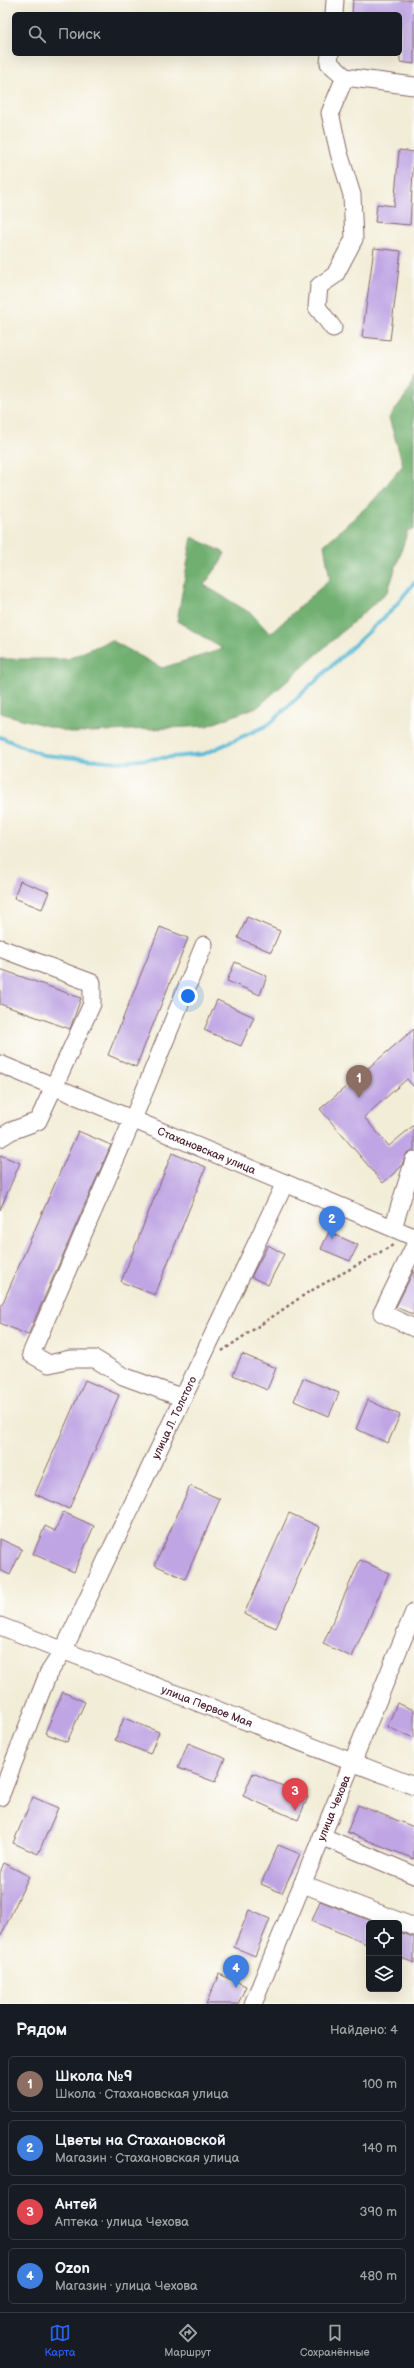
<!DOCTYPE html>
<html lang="ru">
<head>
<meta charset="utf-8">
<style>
	:root { --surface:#171b24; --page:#242831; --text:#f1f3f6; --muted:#9ea1a6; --line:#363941; --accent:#2563eb }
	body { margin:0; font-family:"Balsamiq Sans",sans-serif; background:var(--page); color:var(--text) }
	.controls { position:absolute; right:12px; bottom:12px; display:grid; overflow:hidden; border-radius:6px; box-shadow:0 4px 16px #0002 }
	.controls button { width:36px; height:36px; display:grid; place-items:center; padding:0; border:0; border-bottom:1px solid var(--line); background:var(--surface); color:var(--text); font:20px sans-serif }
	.you { position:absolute; left:188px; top:996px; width:14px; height:14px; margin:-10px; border:3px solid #fff; border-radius:50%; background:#1a73e8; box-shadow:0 0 0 6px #1a73e833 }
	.badge { display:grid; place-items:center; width:26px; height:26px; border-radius:50%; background:var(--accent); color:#fff; font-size:13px; font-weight:700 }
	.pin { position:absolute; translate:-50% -33px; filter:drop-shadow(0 1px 2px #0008) }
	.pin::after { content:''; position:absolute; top:21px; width:14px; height:12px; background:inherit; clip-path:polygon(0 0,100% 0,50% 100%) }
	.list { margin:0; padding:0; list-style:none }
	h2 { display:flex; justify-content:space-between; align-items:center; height:52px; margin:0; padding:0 16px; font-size:17px }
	h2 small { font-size:13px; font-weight:400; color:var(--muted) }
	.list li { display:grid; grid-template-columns:26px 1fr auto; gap:12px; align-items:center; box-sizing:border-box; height:56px; margin:0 8px 8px; padding:0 8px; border:1px solid var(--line); border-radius:6px }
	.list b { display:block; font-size:15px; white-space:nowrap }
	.list p { margin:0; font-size:13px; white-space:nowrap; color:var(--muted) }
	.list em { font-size:13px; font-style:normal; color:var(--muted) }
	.icon { flex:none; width:22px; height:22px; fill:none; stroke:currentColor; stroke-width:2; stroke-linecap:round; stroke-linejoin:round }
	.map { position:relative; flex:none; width:414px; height:2004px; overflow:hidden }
	.search { position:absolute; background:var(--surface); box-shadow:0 4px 16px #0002; left:12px; right:12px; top:12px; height:44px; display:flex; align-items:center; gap:10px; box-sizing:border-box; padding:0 14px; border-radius:6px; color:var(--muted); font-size:15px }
	.sheet { height:308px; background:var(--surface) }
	nav { display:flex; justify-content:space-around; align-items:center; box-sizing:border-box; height:56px; border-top:1px solid var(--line); background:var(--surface); font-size:11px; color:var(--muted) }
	nav a { display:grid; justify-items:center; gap:2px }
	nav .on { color:var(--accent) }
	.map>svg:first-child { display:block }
	.forest { fill:#6faf70; stroke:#5c674e }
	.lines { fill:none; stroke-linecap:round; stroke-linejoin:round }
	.stream { stroke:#57b9d6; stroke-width:4 }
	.building { fill:#bfa5e4 }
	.minor-casing { stroke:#856767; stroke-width:19 }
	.path { stroke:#856767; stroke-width:2.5; stroke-dasharray:3 3; stroke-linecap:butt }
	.minor { stroke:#fff; stroke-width:17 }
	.labels { text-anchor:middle; stroke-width:3.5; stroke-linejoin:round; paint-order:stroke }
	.street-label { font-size:11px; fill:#4a1f2b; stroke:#fdfcf7 }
</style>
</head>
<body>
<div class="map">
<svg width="414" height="2004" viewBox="0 0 414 2004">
	<rect width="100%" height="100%" fill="#fdfcf7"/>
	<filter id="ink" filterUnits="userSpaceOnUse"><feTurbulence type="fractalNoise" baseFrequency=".025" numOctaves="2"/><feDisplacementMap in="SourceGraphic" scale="8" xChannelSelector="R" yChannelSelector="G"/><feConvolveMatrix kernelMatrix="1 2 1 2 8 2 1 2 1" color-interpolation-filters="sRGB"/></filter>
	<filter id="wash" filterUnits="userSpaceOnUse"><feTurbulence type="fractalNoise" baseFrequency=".012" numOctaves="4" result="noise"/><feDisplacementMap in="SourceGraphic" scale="16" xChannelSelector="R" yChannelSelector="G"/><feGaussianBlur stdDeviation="0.9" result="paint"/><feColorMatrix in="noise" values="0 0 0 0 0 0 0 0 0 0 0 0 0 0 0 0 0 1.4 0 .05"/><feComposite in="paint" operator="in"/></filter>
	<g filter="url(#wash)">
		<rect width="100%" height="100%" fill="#f2edd7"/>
		<path class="forest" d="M 414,378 L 414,530 L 408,530 L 388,591 L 259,706 L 207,726 L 73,733 L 0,713 L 0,659 L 68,659 L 111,640 L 162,668 L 223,649 L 177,621 L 192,537 L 225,553 L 220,563 L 204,585 L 252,614 L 270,634 L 330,579 L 324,545 L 373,501 L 403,465 L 389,418 L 409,391 Z"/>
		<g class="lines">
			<path class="stream" d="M 0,737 L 43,755 L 119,762 L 204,754 L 268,725 L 392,610 L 414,583"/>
		</g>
		<g id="blocks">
			<path class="building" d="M 353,0 L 414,0 L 414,64 L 400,62 L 400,14 L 352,14 Z
				M 399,150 L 414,152 L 410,225 L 375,222 L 377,204 L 394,206 Z
				M 374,248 L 401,251 L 390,340 L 362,337 Z
				M 20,881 L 49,892 L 42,909 L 14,898 Z
				M 247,917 L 280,931 L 271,952 L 238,938 Z
				M 160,927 L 188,938 L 136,1067 L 108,1055 Z
				M 235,962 L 267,976 L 260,995 L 227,981 Z
				M 0,969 L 81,998 L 70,1029 L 0,1004 Z
				M 217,1000 L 254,1017 L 241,1046 L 204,1030 Z
				M 414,1029 L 414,1087 L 407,1079 L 364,1117 L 389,1146 L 414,1125 L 414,1150 L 407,1153 L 401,1167 L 383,1183 L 320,1109 Z
				M 78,1131 L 111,1145 L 28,1335 L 0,1323 L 0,1309 Z
				M 172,1153 L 206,1167 L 155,1295 L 121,1282 Z
				M 0,1155 L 20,1163 L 0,1210 Z
				M 329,1232 L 358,1245 L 350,1261 L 321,1249 Z
				M 268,1245 L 284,1254 L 268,1285 L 251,1277 Z
				M 414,1270 L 414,1315 L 396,1307 Z
				M 242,1354 L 276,1368 L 267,1390 L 233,1375 Z
				M 303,1378 L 339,1393 L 329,1416 L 294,1401 Z
				M 85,1380 L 119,1395 L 69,1509 L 35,1494 Z
				M 368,1400 L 400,1415 L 388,1443 L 356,1429 Z
				M 190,1486 L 220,1499 L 185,1579 L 155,1565 Z
				M 63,1512 L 94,1526 L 74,1572 L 33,1554 L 45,1526 L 55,1531 Z
				M 289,1513 L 320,1527 L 276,1628 L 244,1614 Z
				M 0,1539 L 22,1549 L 10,1575 L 0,1570 Z
				M 360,1560 L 389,1573 L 352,1657 L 323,1644 Z
				M 63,1692 L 85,1702 L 67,1742 L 45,1733 Z
				M 397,1703 L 414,1710 L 414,1738 L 387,1727 Z
				M 124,1718 L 159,1732 L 150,1754 L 115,1740 Z
				M 188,1743 L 225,1758 L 215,1782 L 178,1768 Z
				M 253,1773 L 308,1797 L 298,1820 L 243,1796 Z
				M 33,1797 L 58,1808 L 38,1854 L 13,1843 Z
				M 358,1805 L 414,1827 L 414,1859 L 347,1832 Z
				M 278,1845 L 300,1854 L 282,1893 L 261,1884 Z
				M 3,1863 L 29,1876 L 0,1938 L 0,1870 Z
				M 320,1901 L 369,1920 L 369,1945 L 312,1921 Z
				M 249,1910 L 270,1919 L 255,1956 L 234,1947 Z
				M 399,1932 L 414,1937 L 414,1963 L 399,1957 Z
				M 219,1974 L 246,1986 L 238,2004 L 206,2004 Z"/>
		</g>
	</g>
	<g filter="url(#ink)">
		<use href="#blocks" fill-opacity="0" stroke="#856767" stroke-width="1"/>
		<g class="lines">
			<defs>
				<g id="minor">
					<path d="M 334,14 L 335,0"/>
					<path d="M 330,54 L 329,63 L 345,77 L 414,86"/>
					<path d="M 333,328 L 317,307 L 319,286 L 335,275 L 354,239 L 352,195 L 339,153 L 330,113 L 345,77"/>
					<path d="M 0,948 L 92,983 L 92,1004 L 38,1121 L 11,1131 L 0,1138"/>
					<path id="s1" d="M 0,1064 L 414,1237"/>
					<path d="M 393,1228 L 414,1160"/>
					<path d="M 414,1247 L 382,1313 L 414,1328"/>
					<path d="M 183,1398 L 123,1376 L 95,1359 L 70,1359 L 49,1364 L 31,1354 L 133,1119 L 204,945"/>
					<path id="s2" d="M 0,1626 L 414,1786"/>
					<path id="s3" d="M 0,1797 L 48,1674 L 63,1651 L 285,1183"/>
					<path d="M 321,1836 L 414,1875"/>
					<path d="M 303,1884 L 414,1927"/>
					<path id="s4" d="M 253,2004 L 414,1612"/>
				</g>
			</defs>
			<use href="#minor" class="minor-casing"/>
			<path class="path" d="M 222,1351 L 307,1293 L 395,1244"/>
			<use href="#minor" class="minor"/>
		</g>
	</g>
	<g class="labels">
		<g class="street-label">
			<text dy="4" stroke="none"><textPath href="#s1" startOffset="224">Стахановская улица</textPath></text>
			<text dy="4" stroke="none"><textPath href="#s3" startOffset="418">улица Л. Толстого</textPath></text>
			<text dy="4" stroke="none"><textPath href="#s2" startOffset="222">улица Первое Мая</textPath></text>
			<text dy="4" stroke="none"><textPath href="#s4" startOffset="212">улица Чехова</textPath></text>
		</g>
	</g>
</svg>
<div class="controls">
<button><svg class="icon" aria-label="locate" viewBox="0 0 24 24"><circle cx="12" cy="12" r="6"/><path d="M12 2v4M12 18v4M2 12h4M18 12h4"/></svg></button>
<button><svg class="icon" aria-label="layers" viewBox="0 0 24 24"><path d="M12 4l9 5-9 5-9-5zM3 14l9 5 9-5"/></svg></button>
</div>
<div class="you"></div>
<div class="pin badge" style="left:359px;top:1098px;background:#8d6e63">1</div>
<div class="pin badge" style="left:332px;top:1239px;background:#3f7fe0">2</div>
<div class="pin badge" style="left:295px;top:1811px;background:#e0444e">3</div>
<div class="pin badge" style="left:236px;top:1988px;background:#3f7fe0">4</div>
<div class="search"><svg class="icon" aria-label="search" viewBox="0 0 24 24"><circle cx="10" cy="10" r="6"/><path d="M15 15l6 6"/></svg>Поиск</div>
</div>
<section class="sheet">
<h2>Рядом<small>Найдено: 4</small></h2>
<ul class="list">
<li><span class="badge" style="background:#8d6e63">1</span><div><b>Школа №9</b><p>Школа · Стахановская улица</p></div><em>100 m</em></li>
<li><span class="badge" style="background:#3f7fe0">2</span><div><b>Цветы на Стахановской</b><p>Магазин · Стахановская улица</p></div><em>140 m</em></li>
<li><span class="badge" style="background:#e0444e">3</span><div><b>Антей</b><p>Аптека · улица Чехова</p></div><em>390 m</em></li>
<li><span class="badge" style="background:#3f7fe0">4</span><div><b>Ozon</b><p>Магазин · улица Чехова</p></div><em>480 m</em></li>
</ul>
</section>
<nav>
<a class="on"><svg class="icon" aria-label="map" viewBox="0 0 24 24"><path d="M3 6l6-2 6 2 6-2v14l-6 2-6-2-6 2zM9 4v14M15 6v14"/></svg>Карта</a>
<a><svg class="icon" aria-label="directions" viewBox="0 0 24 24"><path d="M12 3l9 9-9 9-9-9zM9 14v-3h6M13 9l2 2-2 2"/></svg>Маршрут</a>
<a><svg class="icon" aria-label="saved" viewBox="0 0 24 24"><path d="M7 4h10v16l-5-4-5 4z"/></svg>Сохранённые</a>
</nav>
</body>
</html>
